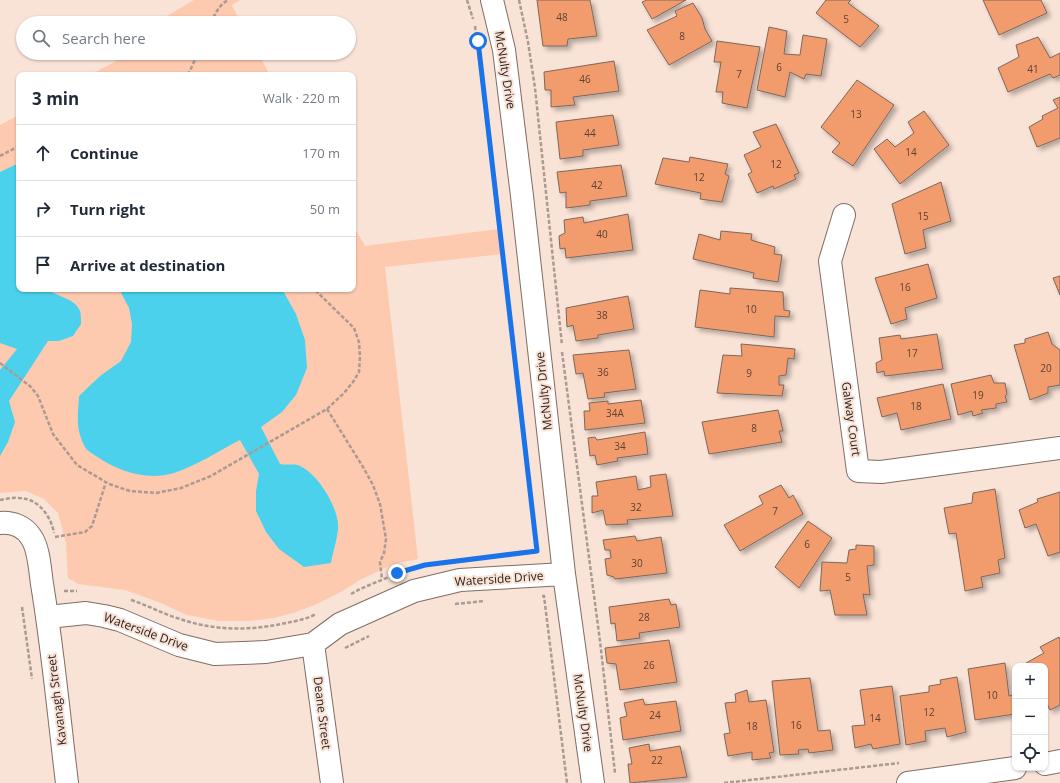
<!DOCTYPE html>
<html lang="en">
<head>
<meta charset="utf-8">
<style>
	:root { --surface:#fff; --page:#f6f6f7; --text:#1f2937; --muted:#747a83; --line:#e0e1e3 }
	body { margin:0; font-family:"Open Sans",sans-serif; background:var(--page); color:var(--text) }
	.controls { position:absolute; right:12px; bottom:12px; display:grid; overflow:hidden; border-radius:8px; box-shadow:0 1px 3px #0004 }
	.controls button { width:36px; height:36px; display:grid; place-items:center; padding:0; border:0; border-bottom:1px solid var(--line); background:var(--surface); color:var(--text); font:20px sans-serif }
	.stop { position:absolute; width:12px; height:12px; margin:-9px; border:3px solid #1a73e8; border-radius:50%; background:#fff }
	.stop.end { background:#1a73e8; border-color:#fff; box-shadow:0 1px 4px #0008 }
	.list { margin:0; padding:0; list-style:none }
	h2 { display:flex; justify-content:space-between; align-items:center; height:52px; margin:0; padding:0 16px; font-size:17px }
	h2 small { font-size:13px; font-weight:400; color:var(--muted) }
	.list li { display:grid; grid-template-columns:26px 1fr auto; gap:12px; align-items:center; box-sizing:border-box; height:56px; padding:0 16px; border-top:1px solid var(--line) }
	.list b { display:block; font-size:15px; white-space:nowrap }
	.list em { font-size:13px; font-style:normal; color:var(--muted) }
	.icon { flex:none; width:22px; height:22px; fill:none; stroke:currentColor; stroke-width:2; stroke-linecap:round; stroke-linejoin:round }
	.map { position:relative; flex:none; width:1060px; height:783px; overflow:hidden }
	.search { position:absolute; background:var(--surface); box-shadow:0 1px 3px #0004; left:16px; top:16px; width:340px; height:44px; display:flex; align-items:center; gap:10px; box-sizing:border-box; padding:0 14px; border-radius:22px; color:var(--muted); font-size:15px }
	.panel { position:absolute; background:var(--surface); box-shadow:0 1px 3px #0004; left:16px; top:72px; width:340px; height:220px; border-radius:8px }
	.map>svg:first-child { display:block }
	.green { fill:#fecaaf }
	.water { fill:#4bd1ec }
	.building { fill:#f29c6e; stroke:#7b675d; filter:url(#shadow) }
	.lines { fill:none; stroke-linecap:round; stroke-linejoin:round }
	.street-casing { stroke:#816d63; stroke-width:24 }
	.path { stroke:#ab9a91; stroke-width:2.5; stroke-dasharray:4 2; stroke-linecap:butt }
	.street { stroke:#fff; stroke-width:22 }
	.route { stroke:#1a73e8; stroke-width:5 }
	.labels { text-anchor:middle; stroke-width:4; stroke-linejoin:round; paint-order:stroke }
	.number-label { font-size:10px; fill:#5e4133 }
	.street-label { font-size:12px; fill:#2c231f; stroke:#f9e2d6 }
</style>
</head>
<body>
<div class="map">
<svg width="1060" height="783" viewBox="0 0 1060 783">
	<defs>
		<filter id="shadow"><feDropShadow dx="3.5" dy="3.5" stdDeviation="2" flood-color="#0004"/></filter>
	</defs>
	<rect width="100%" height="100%" fill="#f9e2d6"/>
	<path class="green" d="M 194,0 L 240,0 L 232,5 L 241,23 L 155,23 Z
		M 122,53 L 258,53 L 270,75 L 90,75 L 116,61 Z
		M 19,115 L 19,289 L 353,289 L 353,225 L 365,246 L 499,229 L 502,254 L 385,267 L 418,559 L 393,564 L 360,580 L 341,592 L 317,604 L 293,613 L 274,618 L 250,621 L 219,621 L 187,615 L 161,603 L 125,590 L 78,584 L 68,578 L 66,543 L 58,513 L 44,499 L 26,491 L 0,493 L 0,125 Z"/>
	<path class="water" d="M 19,163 L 19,289 L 48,289 C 58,298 74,297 80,311 C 81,314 81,320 81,324 L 73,336 L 59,341 L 48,341 L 9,401 L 15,422 L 8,442 L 0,456 L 0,370 L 17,349 L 0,343 L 0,172 Z
		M 119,289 L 282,289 L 296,314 L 305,340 L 307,368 L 296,395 L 282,412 L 261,427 L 280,464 C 285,465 293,464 298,465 C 317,472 340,509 338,529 C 337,540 333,552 331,563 L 304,567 L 279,549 L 266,532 L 256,511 L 256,491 L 259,474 L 240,440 C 218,451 198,465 174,473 C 148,481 119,472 96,456 C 93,454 87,451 85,447 C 75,428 78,416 79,396 L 100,376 L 121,361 L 131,342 L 132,324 L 129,308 Z"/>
	<path class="building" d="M 537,0 L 590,0 L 597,36 L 568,39 L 567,46 L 543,46 Z
		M 647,0 L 686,0 L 652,19 L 642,2 Z
		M 826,0 L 851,0 L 848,3 L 879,26 L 860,47 L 816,13 Z
		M 983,0 L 1041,0 L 1047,13 L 999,35 Z
		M 693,3 L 702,18 L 705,29 L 712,41 L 669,65 L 647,30 L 677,16 L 675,11 Z
		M 769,27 L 787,31 L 784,54 L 800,55 L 803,35 L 827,39 L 821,76 L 806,74 L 804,79 L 790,72 L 785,97 L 757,90 Z
		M 1038,37 L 1050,58 L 1060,53 L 1060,75 L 1053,78 L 1050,74 L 1008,92 L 998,68 L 1019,57 L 1016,45 Z
		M 717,41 L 760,47 L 747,108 L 722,103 L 723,92 L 716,92 L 721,62 L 714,62 Z
		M 614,61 L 619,91 L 573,97 L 575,105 L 551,107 L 551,90 L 545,90 L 544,72 Z
		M 857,80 L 894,105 L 853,166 L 832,152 L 840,143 L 821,127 Z
		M 1060,97 L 1060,138 L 1037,147 L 1029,127 L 1043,119 L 1042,116 L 1058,108 L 1053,100 Z
		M 924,111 L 949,145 L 900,184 L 874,149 L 887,139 L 895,147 L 914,133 L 908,122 Z
		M 613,115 L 619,145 L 583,150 L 583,156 L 560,159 L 556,122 Z
		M 776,124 L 799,173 L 794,175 L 796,179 L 774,189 L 773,186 L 757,193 L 748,174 L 752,172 L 744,155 L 761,147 L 753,132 Z
		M 690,157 L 728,164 L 725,174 L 729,176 L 722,202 L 700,199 L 701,193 L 655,184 L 663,158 L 689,162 Z
		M 621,165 L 627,196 L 590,201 L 590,205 L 566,208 L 566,192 L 560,193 L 557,172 Z
		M 941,182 L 951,221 L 923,230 L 926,248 L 905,254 L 892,204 Z
		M 628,214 L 633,250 L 566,258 L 565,248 L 560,249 L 559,236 L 565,233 L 564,220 L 583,217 L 584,223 Z
		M 721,231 L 752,234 L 751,240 L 775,247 L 774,254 L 782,255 L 778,282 L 753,278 L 754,273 L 693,259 L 699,234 L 720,240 Z
		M 928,264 L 937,298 L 905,308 L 907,319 L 891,324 L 875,278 Z
		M 1060,276 L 1060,295 L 1053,278 Z
		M 730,288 L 783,292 L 784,310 L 790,311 L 789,317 L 775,316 L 774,337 L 695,327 L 700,290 L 730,294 Z
		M 628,296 L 634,329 L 598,335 L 598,338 L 576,341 L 573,325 L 567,327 L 566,308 Z
		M 1048,332 L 1052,344 L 1060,350 L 1060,385 L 1048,387 L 1048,393 L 1030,400 L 1014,345 L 1025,343 L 1025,339 Z
		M 937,334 L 943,369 L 885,376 L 884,371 L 877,373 L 876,363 L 882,360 L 879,338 L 900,335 L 901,339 Z
		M 741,344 L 795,349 L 794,359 L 788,358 L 786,375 L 779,376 L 779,385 L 784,385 L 782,396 L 717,393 L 723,355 L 742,356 Z
		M 629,350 L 636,389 L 604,393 L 605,397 L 588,399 L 583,373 L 576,374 L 573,355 Z
		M 991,375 L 994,383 L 1005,383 L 1007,394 L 1005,396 L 1007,402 L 996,404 L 996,408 L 981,410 L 983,413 L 973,416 L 972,411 L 958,415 L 951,384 Z
		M 943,384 L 951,419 L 901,430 L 897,413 L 882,417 L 877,398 Z
		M 641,400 L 645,423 L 585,430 L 584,411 L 590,411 L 589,403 L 608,401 L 608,404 Z
		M 778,410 L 783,431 L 779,431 L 782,442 L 709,454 L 702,422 Z
		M 645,432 L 648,454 L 617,458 L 618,461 L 597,465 L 595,455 L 590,456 L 588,438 L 595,437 L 597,440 Z
		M 666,474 L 673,516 L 627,520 L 628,524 L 606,525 L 603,510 L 592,513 L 592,496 L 598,496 L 596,482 L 636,476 L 638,490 L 651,487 L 650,476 Z
		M 781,485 L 789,498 L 793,495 L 803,514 L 740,551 L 724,525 L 763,504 L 759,496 Z
		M 995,489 L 1005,558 L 998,560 L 1000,573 L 981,577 L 983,587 L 965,591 L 956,533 L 949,534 L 944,508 L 972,503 L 973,493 Z
		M 1060,492 L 1060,552 L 1048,556 L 1036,524 L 1025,528 L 1019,510 L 1038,502 L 1037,499 Z
		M 808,521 L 832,538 L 799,588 L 775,567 Z
		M 635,536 L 637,541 L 661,537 L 667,573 L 615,579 L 614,577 L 607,575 L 605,559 L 611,558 L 610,550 L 605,550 L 603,540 Z
		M 856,545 L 874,546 L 874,565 L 867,566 L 870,595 L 863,594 L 867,615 L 835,615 L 830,590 L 820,591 L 822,562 L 847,563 L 849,550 L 856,549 Z
		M 669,599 L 671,605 L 676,604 L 680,627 L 639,633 L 640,638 L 617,641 L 615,623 L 611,624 L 609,607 Z
		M 1059,637 L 1060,640 L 1060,705 L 1050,710 L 1045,700 L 1045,666 L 1028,666 L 1026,663 L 1044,653 L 1040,647 Z
		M 669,640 L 677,682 L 620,690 L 616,664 L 607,663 L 605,648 Z
		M 1005,663 L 1009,696 L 1013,695 L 1015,714 L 975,720 L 968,669 Z
		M 957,677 L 966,732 L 947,737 L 945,728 L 925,731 L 926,741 L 906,745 L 900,696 L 929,692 L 929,686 L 941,684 L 940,680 Z
		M 810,678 L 818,731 L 830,730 L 833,750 L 809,753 L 808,749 L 798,750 L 799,754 L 780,755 L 772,681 Z
		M 892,686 L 900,744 L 873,749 L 871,744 L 855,748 L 852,726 L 865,725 L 860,690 Z
		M 747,690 L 749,702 L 766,700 L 774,752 L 769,753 L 771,758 L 752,760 L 752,752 L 728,756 L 724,734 L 730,733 L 725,703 L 736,702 L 735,694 Z
		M 643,699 L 645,705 L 676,701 L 681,731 L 623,740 L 620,718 L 627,716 L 624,703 Z
		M 649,744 L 650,751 L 680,746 L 687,777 L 630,783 L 628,764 L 632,764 L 629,748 Z"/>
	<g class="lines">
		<defs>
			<path id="street" d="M 492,0 L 504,50 L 522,196 L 564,574 L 593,783
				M 844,215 L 830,261 L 858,471 L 881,472 L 1060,448
				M 0,523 C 12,522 24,526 31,537 C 39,548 40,570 42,584 C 53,650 59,717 67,783
				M 48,617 L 86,613 L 104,616 L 120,620 L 179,645 L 215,654 L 266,652 L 313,644 L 340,624 L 414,591 L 460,580 L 564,574
				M 313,644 L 332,783
				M 1045,764 L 1060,761
				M 908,783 L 1015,768"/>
		</defs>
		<use href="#street" class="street-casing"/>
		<path class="path" d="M 467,0 L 473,19
			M 519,0 L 528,42 L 535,88 L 562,345
			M 211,23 C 215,14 219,5 228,0
			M 475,26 L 477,41 L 537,551 L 505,554
			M 188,75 L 198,53
			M 0,156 L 19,146
			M 562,352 L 600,641 L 615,773
			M 0,363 L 31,387 L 38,396 L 53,434 L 77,465 L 109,484 L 130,491 L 156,493 L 181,488 L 211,476 L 327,409 L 344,393 L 353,382 L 359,372 L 360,357 L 359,342 L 354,328 L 314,289
			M 327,409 L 363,467 L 373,485 L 380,504 L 386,539 L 384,553 L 380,562 L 382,579
			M 0,500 C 6,499 13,497 19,498 C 38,498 51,516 54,533
			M 55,537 L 85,532 L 92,526 L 106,482
			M 64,591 L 77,591
			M 351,594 L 360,589 L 403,571
			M 542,596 L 544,596 L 567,783
			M 131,600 C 147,605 161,613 177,618 C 213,631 250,631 286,623 C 296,621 307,619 316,614
			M 455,604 L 485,601
			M 22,607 L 32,679
			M 345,648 L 369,636
			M 724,783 L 899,763"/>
		<use href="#street" class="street"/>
	</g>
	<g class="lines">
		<path class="route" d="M 397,573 L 425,565 L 537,551 L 478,41"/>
	</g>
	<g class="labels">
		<g class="number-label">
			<text x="562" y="21">48</text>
			<text x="846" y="23">5</text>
			<text x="682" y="40">8</text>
			<text x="779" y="71">6</text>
			<text x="1033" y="73">41</text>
			<text x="739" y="78">7</text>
			<text x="585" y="83">46</text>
			<text x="856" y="118">13</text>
			<text x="590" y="137">44</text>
			<text x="911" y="156">14</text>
			<text x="776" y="168">12</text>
			<text x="699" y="181">12</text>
			<text x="597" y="189">42</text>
			<text x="923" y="220">15</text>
			<text x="602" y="238">40</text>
			<text x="905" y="291">16</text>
			<text x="751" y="313">10</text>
			<text x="602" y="319">38</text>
			<text x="912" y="357">17</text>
			<text x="1046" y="372">20</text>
			<text x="603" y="376">36</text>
			<text x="749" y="377">9</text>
			<text x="978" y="399">19</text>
			<text x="916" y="410">18</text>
			<text x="615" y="417">34A</text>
			<text x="754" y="432">8</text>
			<text x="620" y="450">34</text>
			<text x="636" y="511">32</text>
			<text x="775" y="515">7</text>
			<text x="807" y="548">6</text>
			<text x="637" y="567">30</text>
			<text x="848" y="581">5</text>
			<text x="644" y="621">28</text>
			<text x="649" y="669">26</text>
			<text x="992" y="699">10</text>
			<text x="929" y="716">12</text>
			<text x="655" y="719">24</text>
			<text x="875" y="722">14</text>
			<text x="796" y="729">16</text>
			<text x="752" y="730">18</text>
			<text x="657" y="764">22</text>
		</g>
		<g class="street-label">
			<text transform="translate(505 70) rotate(81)" y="4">McNulty Drive</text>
			<text transform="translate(544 391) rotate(-96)" y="4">McNulty Drive</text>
			<text transform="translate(851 419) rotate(82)" y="4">Galway Court</text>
			<text transform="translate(499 579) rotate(-4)" y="4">Waterside Drive</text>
			<text transform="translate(146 632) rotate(20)" y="4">Waterside Drive</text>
			<text transform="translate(57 700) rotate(-97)" y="4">Kavanagh Street</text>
			<text transform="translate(322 713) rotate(83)" y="4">Deane Street</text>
			<text transform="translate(583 713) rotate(82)" y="4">McNulty Drive</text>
		</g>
	</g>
</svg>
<div class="controls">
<button>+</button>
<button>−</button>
<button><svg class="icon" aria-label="locate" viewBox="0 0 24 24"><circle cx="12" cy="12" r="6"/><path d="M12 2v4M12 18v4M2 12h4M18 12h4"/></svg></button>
</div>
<div class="stop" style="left:478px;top:41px"></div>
<div class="stop end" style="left:397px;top:573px"></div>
<div class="search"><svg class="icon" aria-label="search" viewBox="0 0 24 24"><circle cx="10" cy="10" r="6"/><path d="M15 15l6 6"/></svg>Search here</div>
<section class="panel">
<h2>3 min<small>Walk · 220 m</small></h2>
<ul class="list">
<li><svg class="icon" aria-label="ahead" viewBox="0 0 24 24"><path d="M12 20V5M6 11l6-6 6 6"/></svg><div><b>Continue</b></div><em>170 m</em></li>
<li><svg class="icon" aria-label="right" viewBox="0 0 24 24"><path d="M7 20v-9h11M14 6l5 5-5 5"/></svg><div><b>Turn right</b></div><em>50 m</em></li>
<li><svg class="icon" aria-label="arrive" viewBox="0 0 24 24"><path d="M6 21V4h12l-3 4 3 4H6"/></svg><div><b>Arrive at destination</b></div></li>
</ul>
</section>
</div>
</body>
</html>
